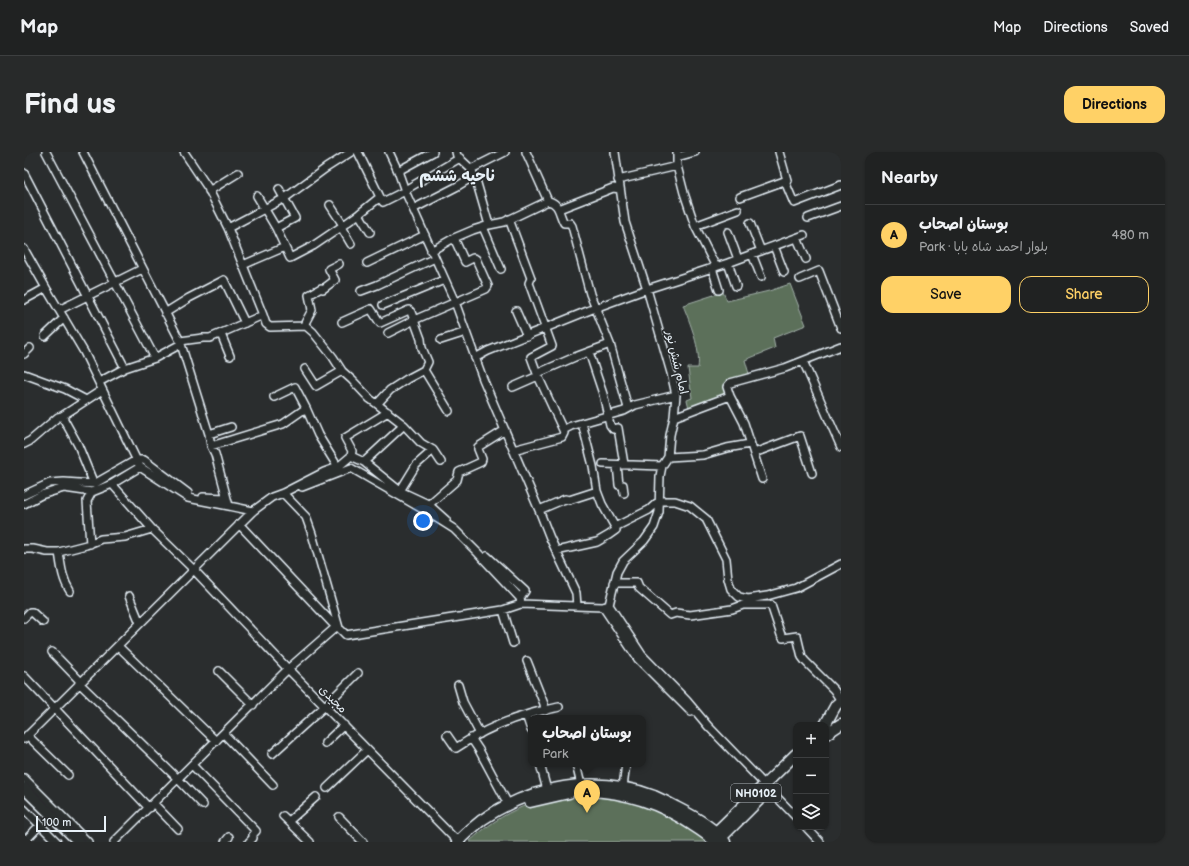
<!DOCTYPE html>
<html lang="en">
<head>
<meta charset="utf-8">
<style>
	:root { --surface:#202222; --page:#282a2a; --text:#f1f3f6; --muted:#a2a4a5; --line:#3d3f40; --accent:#ffd166 }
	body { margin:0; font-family:"Balsamiq Sans","Playpen Sans Arabic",sans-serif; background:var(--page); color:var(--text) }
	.controls { position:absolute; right:12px; bottom:12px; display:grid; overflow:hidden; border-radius:8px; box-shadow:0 1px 3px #0004 }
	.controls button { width:36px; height:36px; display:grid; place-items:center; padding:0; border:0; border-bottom:1px solid var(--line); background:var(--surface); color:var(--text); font:20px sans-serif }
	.scale { position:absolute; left:12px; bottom:10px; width:70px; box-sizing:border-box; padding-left:4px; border:2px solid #e8f1f8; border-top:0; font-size:11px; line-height:14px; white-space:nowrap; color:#e8f1f8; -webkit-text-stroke:3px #2a2d2e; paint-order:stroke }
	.you { position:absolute; left:399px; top:369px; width:14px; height:14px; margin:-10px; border:3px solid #fff; border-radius:50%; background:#1a73e8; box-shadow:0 0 0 6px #1a73e833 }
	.badge { display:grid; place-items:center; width:26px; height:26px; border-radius:50%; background:var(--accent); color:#111; font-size:13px; font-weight:700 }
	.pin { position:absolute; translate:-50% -33px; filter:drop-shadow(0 1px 2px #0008) }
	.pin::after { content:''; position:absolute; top:21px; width:14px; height:12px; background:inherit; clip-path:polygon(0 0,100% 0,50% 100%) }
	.popup { position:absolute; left:504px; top:563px; width:118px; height:52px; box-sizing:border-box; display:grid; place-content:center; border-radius:8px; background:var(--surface); filter:drop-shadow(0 1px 3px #0005); font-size:13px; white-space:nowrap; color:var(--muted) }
	.popup b { font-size:15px; color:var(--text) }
	.popup::after { content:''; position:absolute; left:50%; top:100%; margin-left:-8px; border:8px solid transparent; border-top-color:var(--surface) }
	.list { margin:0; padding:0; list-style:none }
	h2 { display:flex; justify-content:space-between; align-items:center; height:52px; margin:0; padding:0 16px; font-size:17px }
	h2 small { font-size:13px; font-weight:400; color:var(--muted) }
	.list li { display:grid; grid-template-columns:26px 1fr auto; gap:12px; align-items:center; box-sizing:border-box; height:60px; padding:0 16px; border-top:1px solid var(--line) }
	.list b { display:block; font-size:15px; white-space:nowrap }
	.list p { margin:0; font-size:13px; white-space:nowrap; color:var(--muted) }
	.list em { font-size:13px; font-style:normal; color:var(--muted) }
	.actions { display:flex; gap:8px; padding:12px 16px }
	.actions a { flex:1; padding:9px 0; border:1px solid var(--accent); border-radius:12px; text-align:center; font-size:14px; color:var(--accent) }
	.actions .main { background:var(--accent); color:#111 }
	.icon { flex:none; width:22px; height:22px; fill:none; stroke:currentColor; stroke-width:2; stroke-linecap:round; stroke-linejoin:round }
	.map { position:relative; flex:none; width:817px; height:690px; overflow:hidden; border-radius:12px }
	header { display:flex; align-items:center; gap:24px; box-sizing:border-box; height:56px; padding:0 20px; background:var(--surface); border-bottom:1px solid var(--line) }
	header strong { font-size:19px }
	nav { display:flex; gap:22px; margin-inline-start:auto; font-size:14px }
	.intro { display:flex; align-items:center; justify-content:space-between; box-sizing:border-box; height:96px; padding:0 24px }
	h1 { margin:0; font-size:28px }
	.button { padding:10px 18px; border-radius:12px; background:var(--accent); color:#111; font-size:14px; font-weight:700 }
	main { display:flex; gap:24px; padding:0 24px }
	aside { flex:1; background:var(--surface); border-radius:12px; box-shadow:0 1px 3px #0004 }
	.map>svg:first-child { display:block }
	.green { fill:#5c705a; stroke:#a2b0a9 }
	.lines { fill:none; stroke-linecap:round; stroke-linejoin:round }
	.minor-casing { stroke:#e8f1f8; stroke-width:10 }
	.highway-casing { stroke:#e8f1f8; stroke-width:13 }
	.minor { stroke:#2a2d2e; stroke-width:7 }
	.highway { stroke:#2a2d2e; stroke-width:10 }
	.labels { text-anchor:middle; stroke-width:3.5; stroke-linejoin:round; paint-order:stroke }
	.shield { fill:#2a2d2e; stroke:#afb6bb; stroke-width:1 }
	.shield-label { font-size:11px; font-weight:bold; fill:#e8f1f8 }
	.street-label { font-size:12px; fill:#e8f1f8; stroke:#2a2d2e }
	.district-label { font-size:16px; font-weight:bold; fill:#e8f1f8; stroke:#2a2d2e }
</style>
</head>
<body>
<header>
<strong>Map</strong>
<nav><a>Map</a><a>Directions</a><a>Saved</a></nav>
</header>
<div class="intro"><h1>Find us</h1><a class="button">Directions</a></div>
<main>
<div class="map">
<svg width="817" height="690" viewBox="0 0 817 690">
	<rect width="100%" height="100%" fill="#2a2d2e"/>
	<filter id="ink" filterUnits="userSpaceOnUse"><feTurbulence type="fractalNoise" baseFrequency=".025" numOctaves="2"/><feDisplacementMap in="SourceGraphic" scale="8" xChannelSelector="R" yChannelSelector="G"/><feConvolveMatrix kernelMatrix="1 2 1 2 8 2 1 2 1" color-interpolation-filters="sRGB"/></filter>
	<g filter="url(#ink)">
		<path class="green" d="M 766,132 L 782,173 L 749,186 L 751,196 L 721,208 L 725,222 L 699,232 L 701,243 L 665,256 L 663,248 L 668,246 L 664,216 L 674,216 C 677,197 666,171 659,153 L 699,140 L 703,149 L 745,139 Z
			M 562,641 L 603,645 L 660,672 L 686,690 L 445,690 C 479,658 515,644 562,641 Z"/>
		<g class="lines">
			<defs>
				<path id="minor" d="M 22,0 L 131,206
					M 59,0 L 156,189
					M 160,0 L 184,36 L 204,76 L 239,163
					M 334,0 L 356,45 L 359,50 L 381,39 L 431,150 L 459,227 L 515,358 L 526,386 L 552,441 L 553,454
					M 365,0 L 374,19 L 381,39
					M 502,0 L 524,49 C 536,51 535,63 540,71 L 546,71 L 548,74 L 566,142 L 586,192 L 604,256
					M 653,0 L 653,14 L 660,41 L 671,74 L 692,115
					M 755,0 L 763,28 L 762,32 L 770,51 L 817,33
					M 653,5 L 671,0
					M 447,17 L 481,0
					M 374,19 L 409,0
					M 0,21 L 101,216
					M 594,28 L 653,14
					M 381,38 L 436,6
					M 185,39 L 214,21
					M 233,44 L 252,76 L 266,106 L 289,94 L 317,75
					M 716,45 L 763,28
					M 306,53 L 319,73
					M 389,57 L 432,35 L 450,24
					M 535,57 L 589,36 L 596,37
					M 784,66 L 817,54
					M 485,67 L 507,126 L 505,131 L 528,194 L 507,205 L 514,224 L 539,278
					M 726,71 L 737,99
					M 465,73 L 480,70 L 524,49
					M 671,74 L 714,58
					M 459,75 L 477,117
					M 204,76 L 261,46 L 302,16 L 327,0
					M 252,76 L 271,66 L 255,37
					M 346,80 L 335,62 L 356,45
					M 704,80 L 714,107
					M 773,86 L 782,107
					M 327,92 L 317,75 L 335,62
					M 750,94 L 760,120
					M 0,97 L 22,136 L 60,200 L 116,315 L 164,346 L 205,354 L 229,359
					M 407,99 L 430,86 L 449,78 L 465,73 L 452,28 L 447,17 L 433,4 L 432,0
					M 728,102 L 737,125
					M 343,111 L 401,83
					M 704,111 L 712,134
					M 315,112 L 305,117 L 311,128 L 299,137 L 297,136 L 285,143 L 288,158 L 281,171 L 282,174 L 289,180 L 309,205 L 318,219 L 328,228 L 346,247 L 353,252
					M 219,113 L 261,95
					M 688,116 L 695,138
					M 776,127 L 795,119 L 817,176
					M 337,139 L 353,133 L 411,106
					M 0,148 L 22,136
					M 359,153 L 420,128
					M 35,158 L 118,117
					M 492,159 L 503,184
					M 141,161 L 165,146 L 200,128 L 221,171
					M 318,170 L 347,157 L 356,171 L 385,158 L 387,160 L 390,168 L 462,137 L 464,134 L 452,107 L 449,106 L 441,110 L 430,86
					M 364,181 L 390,168 L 397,187 L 398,196 L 404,210 L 400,218 L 383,227 L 366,238 L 353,252 L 380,273
					M 197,182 L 206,204
					M 21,184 L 40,166
					M 417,188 L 442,180
					M 565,200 L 579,242 L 586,273 L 589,277 L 594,276 L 600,312
					M 0,202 L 6,196
					M 451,206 L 464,199 L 571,156 L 623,137 L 704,111 L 780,83
					M 779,209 L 817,295
					M 281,217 L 292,234 L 318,219
					M 400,218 L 425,259
					M 0,222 L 41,237 L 62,248
					M 75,230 L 101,216 L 131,206 L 157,192
					M 489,235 L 514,224 L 514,221 L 551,205 L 586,192
					M 706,244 L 720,271 L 738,327
					M 282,256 L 294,283 L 315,317
					M 38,264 L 78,238
					M 650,265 L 706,244 L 703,235 L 706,231 L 761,216 L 817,194
					M 558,271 L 569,314 L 573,339 L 578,352 L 591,375
					M 185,282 L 207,275
					M 0,292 L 6,289 L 34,265 L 38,264 L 54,293 L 70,332
					M 187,294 L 259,272 L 282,256 L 271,235 L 250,245
					M 489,298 L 538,285 L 540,281 L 539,278 L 547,274 L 600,259 L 611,253 L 652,243
					M 730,301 L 776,284 L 788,321
					M 327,304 L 340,310 L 376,339 L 404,352 L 422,368
					M 644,305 L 679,303 L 703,296 L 726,292
					M 340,310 L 380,273 L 397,291 L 409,298 L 417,310
					M 579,312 L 638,314
					M 593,313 L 595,333 L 599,333 L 600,341
					M 88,332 L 128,377 L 170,418 L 264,517 L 433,689
					M 278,335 L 327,316 L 400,358 L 430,377 L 454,401 L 496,446 L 497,452
					M 376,339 L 392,313 L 409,298
					M 259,341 L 282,365 L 288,382 L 315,476
					M 0,343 L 26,331 L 40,330 L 70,332 L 112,308 L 120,308 L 164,341
					M 179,345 L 202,346
					M 0,352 L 17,343 L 40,336 L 68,340 L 88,332 L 116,315
					M 205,354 L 191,302 L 187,294 L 185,282 L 156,189 L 179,186 L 186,186 L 239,163 L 242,172 L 246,175 L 282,174
					M 402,355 L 433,328 L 435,320 L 457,310 L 458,307 L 454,297 L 454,295 L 481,278
					M 515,358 L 541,347 L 545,348 L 573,339
					M 215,372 L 312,475
					M 66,392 L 63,349 L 68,340
					M 0,397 L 9,397 L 23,400 L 35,400 L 62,393 L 77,387 L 101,385 L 128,377
					M 532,399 L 573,390 L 585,383 L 592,378 L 591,375 L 625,358 L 635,349 L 651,349 L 666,354 L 682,367 L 702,407 L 704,427 L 707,437 L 715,445 L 724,447 L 743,444 L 772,436 L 817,412
					M 35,400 C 37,413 38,427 46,439
					M 463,404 L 501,439 L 496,446
					M 590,431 L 613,431 L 615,436 L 646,463 L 652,461 L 666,463 L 708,457 L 719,453 L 747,453 L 757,483 L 759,486 L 773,484 L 778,505 L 781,509 L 810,538 L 817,549
					M 105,444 L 116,471
					M 585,453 L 618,503 L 663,549 L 684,574 L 772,665
					M 579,455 L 614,507 L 667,560
					M 479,458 L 489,491
					M 0,466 L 6,460 L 8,460 L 19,470
					M 94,494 L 192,589
					M 28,500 L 57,530
					M 503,509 L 520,552 L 521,559
					M 195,519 L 229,553
					M 0,524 L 125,656
					M 55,531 L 154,627 L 179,653
					M 434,533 L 439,550 L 456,582
					M 502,563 L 507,578
					M 200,582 L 249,633
					M 3,583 L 44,623
					M 423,583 L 432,596 C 453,582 477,570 502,563 C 513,559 524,558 535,555
					M 447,586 L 455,598 L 484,652
					M 0,587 L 229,359 L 248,345 L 259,341 L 300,320 L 314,315 L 327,304 L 328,299 L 321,286 L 364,260
					M 301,591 L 320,573
					M 248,602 L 301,554 L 334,521
					M 516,612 L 523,638
					M 552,612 L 557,633
					M 168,613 L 232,679 L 229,682 L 229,686 L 225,690
					M 0,626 L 64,690
					M 599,635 L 602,612
					M 303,636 L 343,598
					M 129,651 L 154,677
					M 0,657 L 33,690
					M 259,664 L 286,690
					M 315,665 L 339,690
					M 265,669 L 292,645
					M 782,675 L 796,690
					M 0,690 L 16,673
					M 90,690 L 264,517 L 312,475 L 315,476 L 322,483 L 479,458 L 497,452 L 579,455 L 585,453 L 593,420 L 599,409 L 620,389 L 630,375 L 635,360 L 636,324 L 638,314 L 644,305 L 646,283 L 650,265 L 652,243 L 647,221 L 623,137 L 601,70 L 591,0
					M 201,690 L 205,685"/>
				<path id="highway" d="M 801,573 L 812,553 L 817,549
					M 802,582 L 817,572
					M 0,636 L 55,690
					M 563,639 C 602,640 636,651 668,673 C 676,678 684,683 691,690
					M 506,650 L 545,641
					M 687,685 L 772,602
					M 433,690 C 441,682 449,675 458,668 C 508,633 572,622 630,644 C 637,647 645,651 652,655 C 668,663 690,675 701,690
					M 693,690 L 744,639"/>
			</defs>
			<use href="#minor" class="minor-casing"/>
			<use href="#highway" class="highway-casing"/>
			<use href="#minor" class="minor"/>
			<use href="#highway" class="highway"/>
		</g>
	</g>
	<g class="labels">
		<rect class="shield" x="707" y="632" width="50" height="18" rx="3"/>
		<g class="shield-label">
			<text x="732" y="645">NH0102</text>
		</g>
		<g class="street-label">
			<text transform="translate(653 210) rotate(77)" y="4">امام شش نور</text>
			<text transform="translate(309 547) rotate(45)" y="4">مجیدی</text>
		</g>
		<g class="district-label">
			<text x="433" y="29">ناحیه ششم</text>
		</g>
	</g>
</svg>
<div class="controls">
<button>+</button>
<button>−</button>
<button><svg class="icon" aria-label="layers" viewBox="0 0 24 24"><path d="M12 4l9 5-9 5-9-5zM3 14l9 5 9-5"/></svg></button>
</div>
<div class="scale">100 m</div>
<div class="you"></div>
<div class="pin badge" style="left:563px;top:661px">A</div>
<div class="popup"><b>بوستان اصحاب</b>Park</div>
</div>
<aside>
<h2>Nearby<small></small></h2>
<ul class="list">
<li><span class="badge">A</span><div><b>بوستان اصحاب</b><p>Park · بلوار احمد شاه بابا</p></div><em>480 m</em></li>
</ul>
<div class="actions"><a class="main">Save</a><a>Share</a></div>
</aside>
</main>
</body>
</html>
